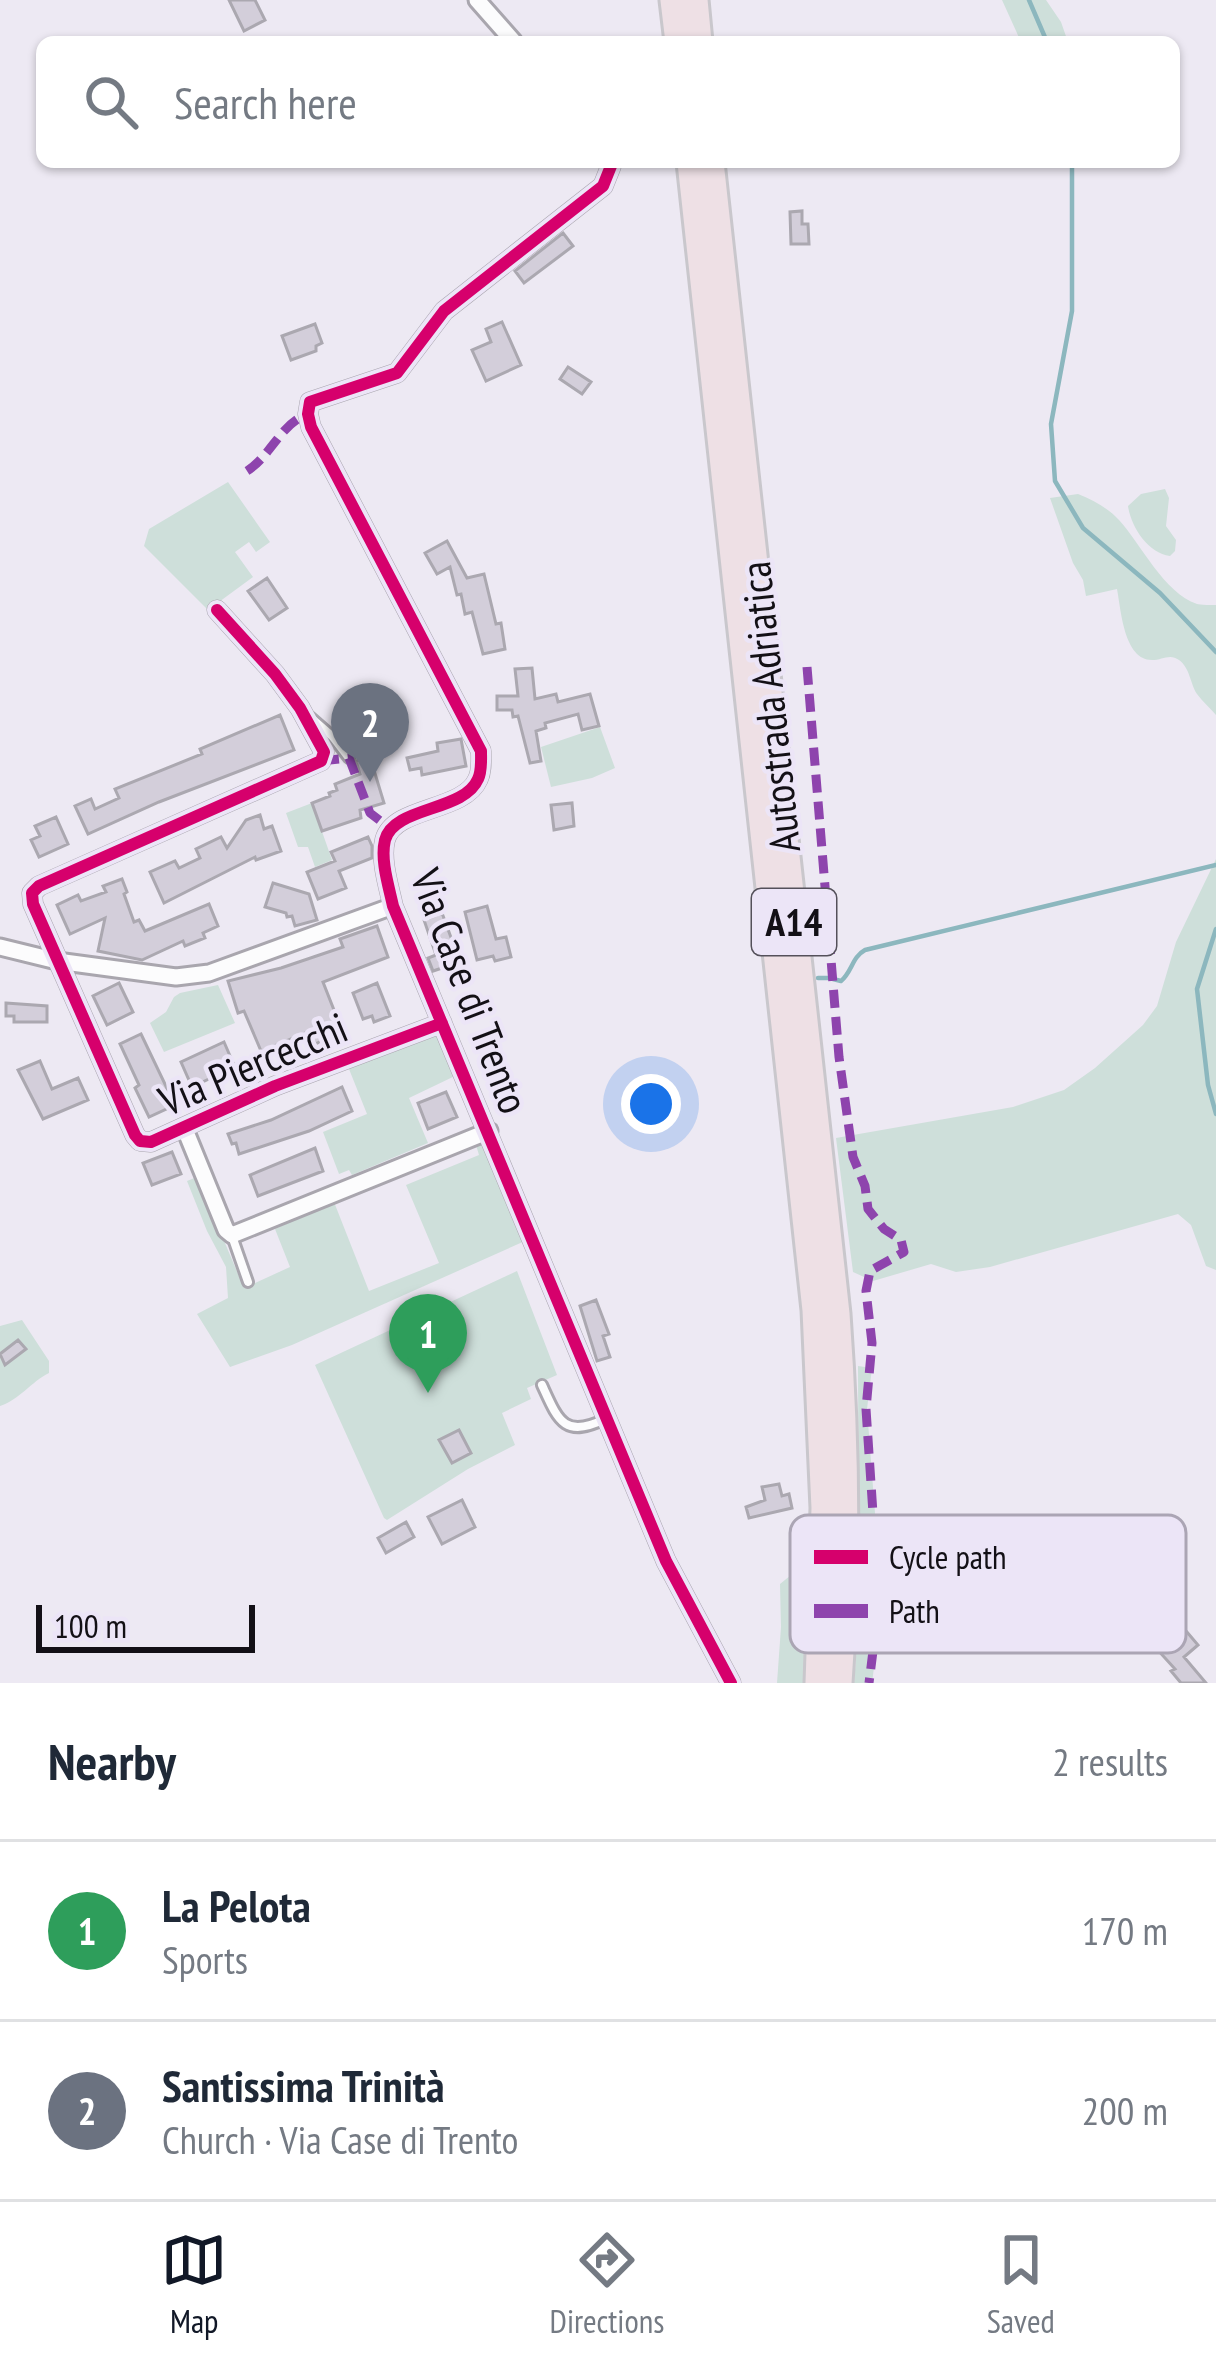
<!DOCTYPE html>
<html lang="en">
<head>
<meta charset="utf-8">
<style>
	:root { --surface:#fff; --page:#f6f6f7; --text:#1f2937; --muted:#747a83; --line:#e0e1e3; --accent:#111827 }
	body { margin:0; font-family:"PT Sans Narrow",sans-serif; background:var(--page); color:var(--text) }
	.scale { position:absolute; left:36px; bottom:30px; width:219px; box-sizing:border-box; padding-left:12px; border:6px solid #131016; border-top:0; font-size:33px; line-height:42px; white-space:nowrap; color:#131016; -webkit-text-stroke:9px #ece5f7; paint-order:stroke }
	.you { position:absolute; left:651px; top:1104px; width:42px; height:42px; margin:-30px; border:9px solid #fff; border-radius:50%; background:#1a73e8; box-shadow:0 0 0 18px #1a73e833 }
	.badge { display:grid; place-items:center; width:78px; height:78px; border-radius:50%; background:var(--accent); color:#fff; font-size:39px; font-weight:700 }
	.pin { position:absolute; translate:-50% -99px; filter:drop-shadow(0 3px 6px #0008) }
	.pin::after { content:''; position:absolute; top:63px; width:42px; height:36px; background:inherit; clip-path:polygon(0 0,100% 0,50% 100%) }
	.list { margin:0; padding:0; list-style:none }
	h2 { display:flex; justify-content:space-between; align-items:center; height:156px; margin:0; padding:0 48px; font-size:51px }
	h2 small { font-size:39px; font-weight:400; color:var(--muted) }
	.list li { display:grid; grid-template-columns:78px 1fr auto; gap:36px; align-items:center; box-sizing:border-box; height:180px; padding:0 48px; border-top:3px solid var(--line) }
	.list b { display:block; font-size:45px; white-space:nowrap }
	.list p { margin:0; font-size:39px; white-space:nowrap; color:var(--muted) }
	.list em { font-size:39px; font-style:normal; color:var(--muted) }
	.icon { flex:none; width:66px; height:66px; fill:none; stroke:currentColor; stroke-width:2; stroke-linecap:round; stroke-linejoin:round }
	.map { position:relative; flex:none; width:1216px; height:1683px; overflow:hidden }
	.search { position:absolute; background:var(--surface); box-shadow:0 3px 9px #0004; left:36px; right:36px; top:36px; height:132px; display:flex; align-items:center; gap:30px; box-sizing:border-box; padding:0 42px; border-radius:18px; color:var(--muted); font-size:45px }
	.sheet { height:516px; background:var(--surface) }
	nav { display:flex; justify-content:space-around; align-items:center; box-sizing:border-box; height:168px; border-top:3px solid var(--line); background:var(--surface); font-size:33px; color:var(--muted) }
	nav a { display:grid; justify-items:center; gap:6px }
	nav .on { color:var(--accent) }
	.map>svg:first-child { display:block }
	.green { fill:#cedfda }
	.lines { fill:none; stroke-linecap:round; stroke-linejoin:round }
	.stream { stroke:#8cb7be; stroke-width:4.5 }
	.building { fill:#d3ceda; stroke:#aba8b0; stroke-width:3 }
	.lane-casing { stroke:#a9a6ae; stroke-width:14 }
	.street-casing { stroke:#a9a6ae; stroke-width:21 }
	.highway-casing { stroke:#c9c7cc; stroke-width:33 }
	.lane { stroke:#fcfcfd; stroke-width:8 }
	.street { stroke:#fcfcfd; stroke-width:15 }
	.highway { stroke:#eee0e5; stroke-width:27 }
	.quiet { stroke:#8e44ad; stroke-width:9; stroke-dasharray:18 9; stroke-linecap:butt }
	.cycleway-casing { stroke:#ece5f7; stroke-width:20 }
	.cycleway { stroke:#d6006c; stroke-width:12 }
	.labels { text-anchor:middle; stroke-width:9; stroke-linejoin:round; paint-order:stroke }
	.shield { fill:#ece5f7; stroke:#54505a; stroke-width:3 }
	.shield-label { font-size:39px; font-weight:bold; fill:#131016 }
	.street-label { font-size:42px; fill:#131016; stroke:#ece5f7 }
	.key { fill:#ece5f7; stroke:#aba5b4; stroke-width:3 }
	.key-label { font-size:33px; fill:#131016 }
</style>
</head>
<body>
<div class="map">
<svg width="1216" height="1683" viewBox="0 0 1216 1683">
	<rect width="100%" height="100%" fill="#ede9f3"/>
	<path class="green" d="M 1002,0 L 1046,0 L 1061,22 L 1068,42 L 1021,42 Z
		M 228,482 L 270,542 L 256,552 L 249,542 L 235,552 L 253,577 L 208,610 L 144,546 L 149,529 Z
		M 1165,489 L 1169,498 L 1166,526 L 1176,540 L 1175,551 L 1170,556 C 1148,553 1131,527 1128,506 L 1141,494 Z
		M 1078,494 C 1093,500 1108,508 1119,520 C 1141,544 1164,593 1197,604 C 1199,605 1214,605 1216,605 L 1216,715 C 1210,708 1202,701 1197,694 C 1190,683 1190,668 1179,660 C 1170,653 1162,660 1152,660 C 1124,660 1121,610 1117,589 L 1086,596 L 1083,580 L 1073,563 L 1050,498 Z
		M 600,727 L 615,768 L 592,778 L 551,787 L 541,747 Z
		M 312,803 L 332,860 L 315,867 L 308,847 L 298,847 L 286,813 Z
		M 1216,859 L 1216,1270 L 1206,1266 L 1191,1225 L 1178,1214 L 990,1267 L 956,1272 L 931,1264 L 873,1281 L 853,1272 L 836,1138 L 1013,1107 L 1064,1090 L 1095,1068 L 1143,1025 L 1157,1006 L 1176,942 Z
		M 218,985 L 235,1023 L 164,1052 L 150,1023 L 166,1012 L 174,997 L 180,993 Z
		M 436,1029 L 457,1075 L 409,1098 L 428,1143 L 352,1175 L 349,1170 L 339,1174 L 323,1132 L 367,1114 L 347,1064 Z
		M 487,1139 L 525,1241 L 292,1345 L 230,1367 L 197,1314 L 228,1298 L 226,1267 L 207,1231 L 187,1181 L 197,1177 L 244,1288 L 290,1267 L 275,1229 L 334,1202 L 369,1291 L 439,1263 L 406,1185 L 479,1155 L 476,1145 Z
		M 517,1271 L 557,1375 L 527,1388 L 531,1399 L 502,1413 L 515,1445 L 468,1469 L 387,1520 L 384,1518 L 315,1365 Z
		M 22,1320 L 49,1361 L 49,1373 C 31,1382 19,1400 0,1406 L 0,1326 Z
		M 858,1366 L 872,1368 L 867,1409 L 882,1604 L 872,1683 L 854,1683 L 859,1617 Z
		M 810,1569 L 804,1683 L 777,1683 L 781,1627 L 780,1584 L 796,1571 Z"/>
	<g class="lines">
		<path class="stream" d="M 1029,0 L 1047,42
			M 1072,162 L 1072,311 L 1051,424 L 1055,481 L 1083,528 L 1160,593 L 1216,652
			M 1216,929 L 1197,989 L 1208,1085 L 1216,1114
			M 818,978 L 832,978
			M 833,979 L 841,981 C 852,972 852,957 865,950 L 1216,865"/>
	</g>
	<path class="building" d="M 229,0 L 255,0 L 265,20 L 244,31 Z
		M 802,211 L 802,224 L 808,224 L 809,244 L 791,244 L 790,212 Z
		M 563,233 L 573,246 L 524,283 L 515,271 Z
		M 502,322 L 521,365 L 486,381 L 472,350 L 491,342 L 486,329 Z
		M 315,324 L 322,343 L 316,346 L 316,351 L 291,360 L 282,336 Z
		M 568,367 L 591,382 L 582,394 L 560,379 Z
		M 447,541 L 467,578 L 484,574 L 496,624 L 501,623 L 505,649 L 483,654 L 472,612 L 465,614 L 461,594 L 457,595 L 450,567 L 437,574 L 425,553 Z
		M 267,578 L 287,608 L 269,620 L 248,591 Z
		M 532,668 L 535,699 L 556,694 L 558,702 L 590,694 L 599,726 L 582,730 L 578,714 L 545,723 L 546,728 L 536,731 L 541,761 L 530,763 L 518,716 L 513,717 L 512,710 L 497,710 L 497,696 L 518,696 L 515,669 Z
		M 280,715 L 294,750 L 159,802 L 88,834 L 75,806 L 91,799 L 95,809 L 119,798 L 115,789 L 202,754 L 200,749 Z
		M 461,739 L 466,766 L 422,775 L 421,768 L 410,770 L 407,758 L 438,751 L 437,743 Z
		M 370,757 L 384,803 L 360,810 L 361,818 L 322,831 L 312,803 L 330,796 L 329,793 L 337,790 L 335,784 L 360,774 L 356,761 Z
		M 572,803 L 574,826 L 554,830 L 551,805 Z
		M 260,815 L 264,829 L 272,826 L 281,851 L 256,860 L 255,857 L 164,903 L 150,872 L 175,861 L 179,868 L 200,858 L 196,849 L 221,837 L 227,848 L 246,820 Z
		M 56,817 L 68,844 L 39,857 L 31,840 L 40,836 L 35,826 Z
		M 368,837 L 372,846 L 372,858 L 339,871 L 346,888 L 318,899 L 307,872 L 335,861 L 331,852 Z
		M 122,879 L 127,892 L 124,894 L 134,922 L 139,920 L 145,931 L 209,904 L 218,926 L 203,933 L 205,938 L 185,946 L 183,941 L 142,960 L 98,951 L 105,918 L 70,934 L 57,905 L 78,895 L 81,901 L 106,892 L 103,886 Z
		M 273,883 L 309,894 L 317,920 L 295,926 L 292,916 L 287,917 L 286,913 L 265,907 Z
		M 487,906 L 496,939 L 506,937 L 511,957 L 495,961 L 493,956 L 477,960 L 465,912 Z
		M 442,913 L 460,962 L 433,971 L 428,958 L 436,955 L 424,920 Z
		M 377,926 L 388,957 L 323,982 L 343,1033 L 315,1044 L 310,1031 L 274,1046 L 277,1053 L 264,1058 L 244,1011 L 238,1013 L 228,981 L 281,968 L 343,947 L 340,939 Z
		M 119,983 L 133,1012 L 107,1025 L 93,996 Z
		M 377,983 L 390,1016 L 374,1022 L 372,1016 L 363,1019 L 353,993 Z
		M 6,1003 L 47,1006 L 47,1022 L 14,1022 L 14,1016 L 6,1016 Z
		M 141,1034 L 175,1105 L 149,1117 L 135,1088 L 139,1085 L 120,1044 Z
		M 224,1042 L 237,1072 L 213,1083 L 211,1078 L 192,1087 L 181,1062 Z
		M 40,1061 L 52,1089 L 78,1078 L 88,1100 L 43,1119 L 18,1070 Z
		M 342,1087 L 352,1111 L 309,1131 L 239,1154 L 236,1143 L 232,1144 L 228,1134 L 271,1120 Z
		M 446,1092 L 457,1117 L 428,1129 L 418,1103 Z
		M 315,1148 L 323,1171 L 258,1196 L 250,1175 Z
		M 172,1152 L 181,1174 L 152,1185 L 143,1163 Z
		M 596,1300 L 609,1334 L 603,1336 L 610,1357 L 597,1361 L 580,1306 Z
		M 18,1340 L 26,1349 L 5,1365 L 0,1354 Z
		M 459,1430 L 471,1453 L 452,1463 L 439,1440 Z
		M 779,1484 L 782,1496 L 789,1494 L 792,1508 L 749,1518 L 746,1507 L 765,1500 L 762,1487 Z
		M 462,1500 L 475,1527 L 442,1544 L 428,1517 Z
		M 406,1522 L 414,1537 L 386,1553 L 378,1538 Z
		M 1181,1625 L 1198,1645 L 1184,1657 L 1206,1683 L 1181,1683 L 1171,1671 L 1175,1669 L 1155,1647 Z"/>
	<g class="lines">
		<defs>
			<path id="lane" d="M 310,717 L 333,737 L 349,758
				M 232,1236 L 248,1282
				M 542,1385 C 558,1420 564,1439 605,1419"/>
			<path id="street" d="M 477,0 L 514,42
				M 609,162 L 611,166 L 603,186 L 444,311 L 397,373 L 310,402 L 308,414 L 311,427 L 481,751 C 481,760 482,771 478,779 C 464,812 394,806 385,840 C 380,860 389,887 393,906 L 666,1561 L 731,1683
				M 217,610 L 275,674 L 300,708 L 324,752 L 321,761 L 39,886 L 32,893 L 33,904 L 135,1135 L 140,1141 L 151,1142 L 275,1086 L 442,1023
				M 0,947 L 57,961 L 176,977 L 209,973 L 393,906
				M 184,1127 L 226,1230 L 232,1235 L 489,1131"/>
			<path id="highway" d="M 674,0 L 679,42
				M 694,0 L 698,42
				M 691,162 L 816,1310 L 825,1508 L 819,1683
				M 710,162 L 836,1314 C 845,1437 847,1559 838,1683"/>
		</defs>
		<use href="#lane" class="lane-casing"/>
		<use href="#street" class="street-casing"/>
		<use href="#highway" class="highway-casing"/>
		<use href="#lane" class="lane"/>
		<use href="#street" class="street"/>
		<use href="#highway" class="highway"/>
		<path class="quiet" d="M 247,471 C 271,456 281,423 308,414
			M 807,667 L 839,1057 L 853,1157 L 865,1186 L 868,1209 L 884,1229 L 901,1240 L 904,1252 L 870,1271 L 866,1291 L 872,1343 L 866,1409 L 879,1603 L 869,1683
			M 321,761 L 349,758 L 370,813 L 391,829"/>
		<defs>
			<path id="cycleway" d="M 609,162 L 611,166 L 603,186 L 444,311 L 397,373 L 310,402 L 308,414 L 311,427 L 481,751 C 481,760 482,771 478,779 C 464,812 394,806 385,840 C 380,860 389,887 393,906 L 666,1561 L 731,1683
				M 217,610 L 275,674 L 300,708 L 324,752 L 321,761 L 39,886 L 32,893 L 33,904 L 135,1135 L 140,1141 L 151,1142 L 275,1086 L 442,1023"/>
		</defs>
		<use href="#cycleway" class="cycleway-casing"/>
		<use href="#cycleway" class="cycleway"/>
	</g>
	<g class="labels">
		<rect class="shield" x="752" y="889" width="84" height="66" rx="9"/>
		<g class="shield-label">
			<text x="794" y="936">A14</text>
		</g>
		<g class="street-label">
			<text transform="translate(770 707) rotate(-96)" y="15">Autostrada Adriatica</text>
			<text transform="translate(470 991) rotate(69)" y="15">Via Case di Trento</text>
			<text transform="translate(253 1064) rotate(-23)" y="15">Via Piercecchi</text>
		</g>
	</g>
	<rect x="790" y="1515" width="396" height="138" rx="18" class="key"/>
	<rect x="814" y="1550" width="54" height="14" fill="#d6006c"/>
	<rect x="814" y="1604" width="54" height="14" fill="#8e44ad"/>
	<g class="key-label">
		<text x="889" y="1569">Cycle path</text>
		<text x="889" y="1623">Path</text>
	</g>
</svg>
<div class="scale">100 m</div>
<div class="you"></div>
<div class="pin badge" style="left:428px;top:1393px;background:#2e9e5b">1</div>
<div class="pin badge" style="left:370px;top:782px;background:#6b7280">2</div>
<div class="search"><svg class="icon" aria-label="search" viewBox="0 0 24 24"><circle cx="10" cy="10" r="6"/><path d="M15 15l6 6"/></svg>Search here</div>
</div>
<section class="sheet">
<h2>Nearby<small>2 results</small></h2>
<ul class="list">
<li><span class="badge" style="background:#2e9e5b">1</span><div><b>La Pelota</b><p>Sports</p></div><em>170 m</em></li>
<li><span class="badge" style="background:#6b7280">2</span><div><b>Santissima Trinità</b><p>Church · Via Case di Trento</p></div><em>200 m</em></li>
</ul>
</section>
<nav>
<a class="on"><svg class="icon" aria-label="map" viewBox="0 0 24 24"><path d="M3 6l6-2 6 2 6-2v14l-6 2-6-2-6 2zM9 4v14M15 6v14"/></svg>Map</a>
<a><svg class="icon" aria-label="directions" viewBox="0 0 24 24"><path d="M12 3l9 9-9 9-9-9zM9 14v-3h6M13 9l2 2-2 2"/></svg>Directions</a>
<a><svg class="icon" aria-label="saved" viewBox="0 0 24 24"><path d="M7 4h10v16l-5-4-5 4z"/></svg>Saved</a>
</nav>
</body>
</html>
